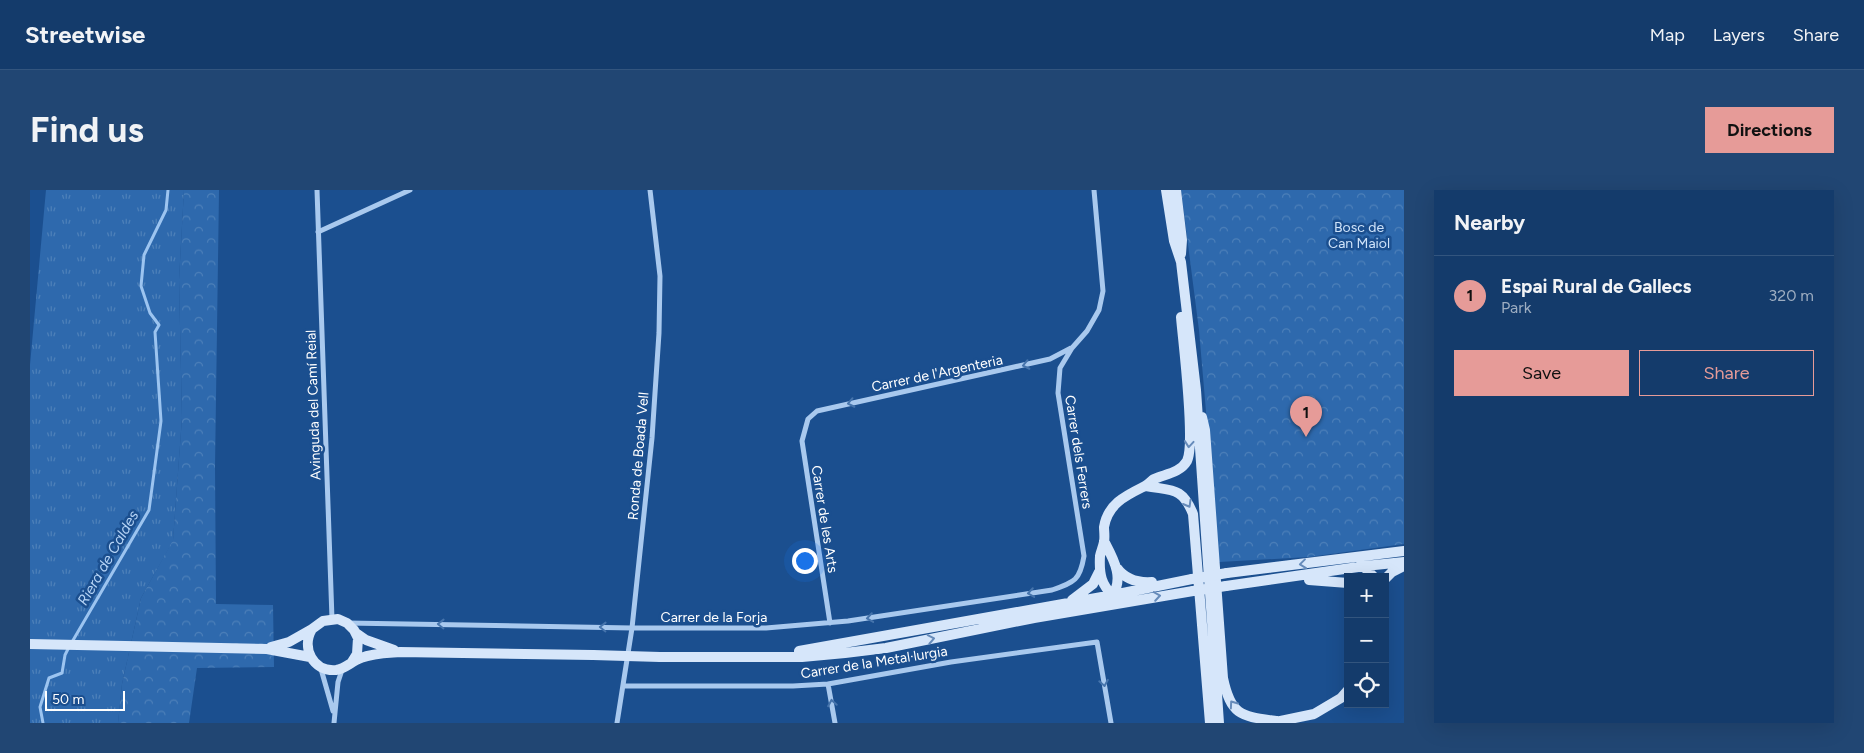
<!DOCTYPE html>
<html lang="en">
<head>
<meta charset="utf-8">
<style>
	:root { --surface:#143b6b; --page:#214673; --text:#f1f3f6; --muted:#9dadc1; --line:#33557e; --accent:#e69b98 }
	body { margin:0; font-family:Figtree,sans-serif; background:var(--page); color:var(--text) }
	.controls { position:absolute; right:15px; bottom:15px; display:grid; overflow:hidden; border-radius:0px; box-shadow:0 5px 20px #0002 }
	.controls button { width:45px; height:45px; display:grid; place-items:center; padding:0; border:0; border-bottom:1px solid var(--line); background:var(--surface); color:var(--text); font:25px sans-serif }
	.scale { position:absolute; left:15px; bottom:12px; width:80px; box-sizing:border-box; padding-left:5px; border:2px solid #fff; border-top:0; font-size:14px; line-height:18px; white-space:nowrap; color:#fff; -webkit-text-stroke:4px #1b4f8f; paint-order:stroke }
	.you { position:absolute; left:774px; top:370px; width:18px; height:18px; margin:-12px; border:4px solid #fff; border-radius:50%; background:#1a73e8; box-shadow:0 0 0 8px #1a73e833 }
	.badge { display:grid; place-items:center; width:32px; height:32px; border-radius:50%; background:var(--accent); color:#111; font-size:16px; font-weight:700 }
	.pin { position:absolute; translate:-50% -41px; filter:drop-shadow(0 1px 2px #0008) }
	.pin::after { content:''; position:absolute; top:26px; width:18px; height:15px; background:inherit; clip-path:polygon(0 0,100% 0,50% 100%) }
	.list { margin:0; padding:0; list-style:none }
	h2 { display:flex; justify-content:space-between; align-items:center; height:65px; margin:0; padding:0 20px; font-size:21px }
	h2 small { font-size:16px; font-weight:400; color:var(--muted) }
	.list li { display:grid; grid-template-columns:32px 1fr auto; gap:15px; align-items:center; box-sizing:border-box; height:80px; padding:0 20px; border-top:1px solid var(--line) }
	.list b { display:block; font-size:19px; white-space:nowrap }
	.list p { margin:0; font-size:16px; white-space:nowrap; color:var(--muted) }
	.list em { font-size:16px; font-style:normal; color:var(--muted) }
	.actions { display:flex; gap:10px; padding:15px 20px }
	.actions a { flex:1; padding:11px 0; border:1px solid var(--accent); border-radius:0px; text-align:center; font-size:18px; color:var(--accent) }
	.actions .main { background:var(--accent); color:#111 }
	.icon { flex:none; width:28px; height:28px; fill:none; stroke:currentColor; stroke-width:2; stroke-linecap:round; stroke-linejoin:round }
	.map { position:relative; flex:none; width:1374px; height:533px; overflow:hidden; border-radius:0px }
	header { display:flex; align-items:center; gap:30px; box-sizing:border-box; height:70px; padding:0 25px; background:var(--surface); border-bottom:1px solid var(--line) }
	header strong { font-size:24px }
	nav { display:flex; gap:28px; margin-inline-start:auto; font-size:18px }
	.intro { display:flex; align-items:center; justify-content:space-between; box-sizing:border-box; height:120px; padding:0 30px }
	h1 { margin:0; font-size:35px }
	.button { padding:12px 22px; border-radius:0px; background:var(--accent); color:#111; font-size:18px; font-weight:700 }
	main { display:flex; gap:30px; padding:0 30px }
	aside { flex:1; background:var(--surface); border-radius:0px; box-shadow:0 5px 20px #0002 }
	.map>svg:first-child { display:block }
	.grass { fill:url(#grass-tufts) }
	.forest { fill:url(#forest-crowns) }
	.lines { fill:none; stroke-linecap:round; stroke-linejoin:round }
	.stream { stroke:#9cc4f0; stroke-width:3 }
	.street { stroke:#a9c9ee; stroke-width:5 }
	.secondary { stroke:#d6e6fa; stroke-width:10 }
	.secondary-bridge { stroke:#d6e6fa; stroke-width:10 }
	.oneway { stroke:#4674ac }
	.oneway2 { stroke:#668bba }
	.labels { text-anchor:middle; stroke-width:5; stroke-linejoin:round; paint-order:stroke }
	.park-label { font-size:14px; fill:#cfe3fa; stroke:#1b4f8f }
	.street-label { font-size:14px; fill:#fff; stroke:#1b4f8f }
	.water-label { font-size:15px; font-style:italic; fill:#b5d3f5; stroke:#1b4f8f }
</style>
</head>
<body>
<header>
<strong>Streetwise</strong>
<nav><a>Map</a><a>Layers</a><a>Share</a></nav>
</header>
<div class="intro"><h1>Find us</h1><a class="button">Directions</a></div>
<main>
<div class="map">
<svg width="1374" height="533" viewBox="0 0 1374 533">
	<defs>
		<pattern id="grass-tufts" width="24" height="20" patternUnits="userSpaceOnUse" patternTransform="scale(1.25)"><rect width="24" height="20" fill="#2e69ad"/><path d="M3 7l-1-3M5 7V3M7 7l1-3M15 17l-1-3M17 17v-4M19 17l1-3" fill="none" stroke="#4d80b9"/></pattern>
		<pattern id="forest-crowns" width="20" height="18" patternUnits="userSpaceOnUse" patternTransform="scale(1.25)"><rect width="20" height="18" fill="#2e69ad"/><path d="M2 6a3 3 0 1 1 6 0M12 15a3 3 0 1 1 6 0" fill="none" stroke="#4d80b9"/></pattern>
	</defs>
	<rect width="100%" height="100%" fill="#1b4f8f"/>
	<path class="grass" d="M 16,0 L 154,0 L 149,90 L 152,228 L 143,351 L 111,408 L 92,494 L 88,533 L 0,533 L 0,175 Z"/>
	<path class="forest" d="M 154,0 L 189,0 L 185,277 L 186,414 L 243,415 L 244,477 L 167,478 L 159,533 L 88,533 L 92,494 L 111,408 L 143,350 L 152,228 L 149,90 Z
		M 1151,0 L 1374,0 L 1374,354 L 1279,367 L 1189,372 L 1169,140 Z"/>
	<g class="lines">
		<path class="stream" d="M 42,452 L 119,320 L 131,231 L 125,142 L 129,135 L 120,123 L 111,96 L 114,65 L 136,20 L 138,0
			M 13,533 L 10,517 L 19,488 L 32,483 L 35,465 L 39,457"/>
		<path class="street" d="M 287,0 L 302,429
			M 288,42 L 380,0
			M 317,433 L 602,438 L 736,438 L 818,431 L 1022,400 C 1045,392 1050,390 1054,366 L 1028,203 L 1030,178 L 1042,158 L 1057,141 L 1069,120 L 1073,101 L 1064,0
			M 800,433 L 772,251 L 778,229 L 787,221 L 1020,169 L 1041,158
			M 291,479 L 303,521
			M 798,494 L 805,533
			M 593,496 L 763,496 L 798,494 L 921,472 L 1067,452 L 1081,533
			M 304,533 L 308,492 L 312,480
			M 587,533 L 602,438 L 622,248 L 629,143 L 630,86 L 620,0"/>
		<path class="secondary" d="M 1136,0 L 1144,51 L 1151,72 L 1166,200 L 1189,533
			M 1146,0 L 1152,50 L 1151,64
			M 1172,227 L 1175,240 L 1193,488 C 1201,526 1211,526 1246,531
			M 1116,296 C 1141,301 1152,296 1163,324 L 1180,533
			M 1074,351 C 1084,370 1095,389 1081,408
			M 1331,374 L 1344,387
			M 1087,378 C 1095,389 1108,393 1122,392
			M 1197,383 L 1374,361
			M 1355,389 L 1362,382 L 1374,376
			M 1279,390 L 1318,393
			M 1196,396 L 1335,376 L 1374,372
			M 1084,406 C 1071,396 1069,383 1070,366 C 1071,361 1073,357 1074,352 C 1075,347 1074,341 1074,337 C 1078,313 1097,305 1115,296 C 1119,294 1121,291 1124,289 C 1135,284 1150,283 1157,271 C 1166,253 1153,152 1151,127
			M 1042,410 L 1063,394 L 1069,382
			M 282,439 C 271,458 283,482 306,480 C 315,479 322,471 331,468 C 343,463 357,463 370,462 L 563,465
			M 326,443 L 336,450 L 364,460
			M 0,454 L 237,459 L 280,467
			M 241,457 L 259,452 L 282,439 L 293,431 L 308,429 L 317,433 L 324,440 L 328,448 L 327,464 L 322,472
			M 769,461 L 1083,405 L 1162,389
			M 630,467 L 772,467 L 815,463 L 856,458 L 1004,428 L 1163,401
			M 1241,533 L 1284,524 L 1311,508 L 1318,500"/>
		<path class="secondary-bridge" d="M 1162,389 L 1197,383
			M 1163,401 L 1196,396
			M 563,465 L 630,467"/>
	</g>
	<defs><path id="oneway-chevron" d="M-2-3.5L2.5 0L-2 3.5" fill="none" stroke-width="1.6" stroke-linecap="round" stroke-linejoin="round" transform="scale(1.25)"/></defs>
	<g class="oneway">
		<use href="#oneway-chevron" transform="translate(996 175) rotate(168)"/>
		<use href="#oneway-chevron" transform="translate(821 213) rotate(168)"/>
		<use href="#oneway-chevron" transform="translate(1001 403) rotate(171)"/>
		<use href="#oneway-chevron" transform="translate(840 428) rotate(171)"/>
		<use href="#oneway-chevron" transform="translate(411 434) rotate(-179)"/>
		<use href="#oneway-chevron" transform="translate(573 437) rotate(-179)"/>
		<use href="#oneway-chevron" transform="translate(1074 493) rotate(80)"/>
		<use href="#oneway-chevron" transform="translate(802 513) rotate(-99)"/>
	</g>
	<g class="oneway2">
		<use href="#oneway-chevron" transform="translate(1159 254) rotate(95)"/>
		<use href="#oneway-chevron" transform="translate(1158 314) rotate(60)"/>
		<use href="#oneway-chevron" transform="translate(1273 374) rotate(173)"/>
		<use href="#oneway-chevron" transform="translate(1127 406) rotate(-9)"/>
		<use href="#oneway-chevron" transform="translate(901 449) rotate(-11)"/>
		<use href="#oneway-chevron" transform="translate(1203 514) rotate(-125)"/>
	</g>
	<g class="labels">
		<g class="park-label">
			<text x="1329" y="42">Bosc de<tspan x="1329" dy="16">Can Maiol</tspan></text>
		</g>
		<g class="street-label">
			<text transform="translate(907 183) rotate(-12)" y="5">Carrer de l'Argenteria</text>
			<text transform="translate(283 215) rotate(-92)" y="5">Avinguda del Camí Reial</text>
			<text transform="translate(1049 262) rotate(81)" y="5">Carrer dels Ferrers</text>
			<text transform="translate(608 266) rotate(-85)" y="5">Ronda de Boada Vell</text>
			<text transform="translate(795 329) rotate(81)" y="5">Carrer de les Arts</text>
			<text x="684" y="432">Carrer de la Forja</text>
			<text transform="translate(844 472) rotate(-9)" y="5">Carrer de la Metal·lurgia</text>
		</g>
		<g class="water-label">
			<text transform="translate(78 368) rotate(-60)" y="5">Riera de Caldes</text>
		</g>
	</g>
</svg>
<div class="controls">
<button>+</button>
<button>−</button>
<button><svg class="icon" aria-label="locate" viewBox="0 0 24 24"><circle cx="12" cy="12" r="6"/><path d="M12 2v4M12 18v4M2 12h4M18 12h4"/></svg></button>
</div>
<div class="scale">50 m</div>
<div class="you"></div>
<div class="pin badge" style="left:1276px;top:247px">1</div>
</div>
<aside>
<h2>Nearby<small></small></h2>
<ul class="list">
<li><span class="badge">1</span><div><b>Espai Rural de Gallecs</b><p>Park</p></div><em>320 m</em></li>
</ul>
<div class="actions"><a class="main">Save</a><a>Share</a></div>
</aside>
</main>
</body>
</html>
